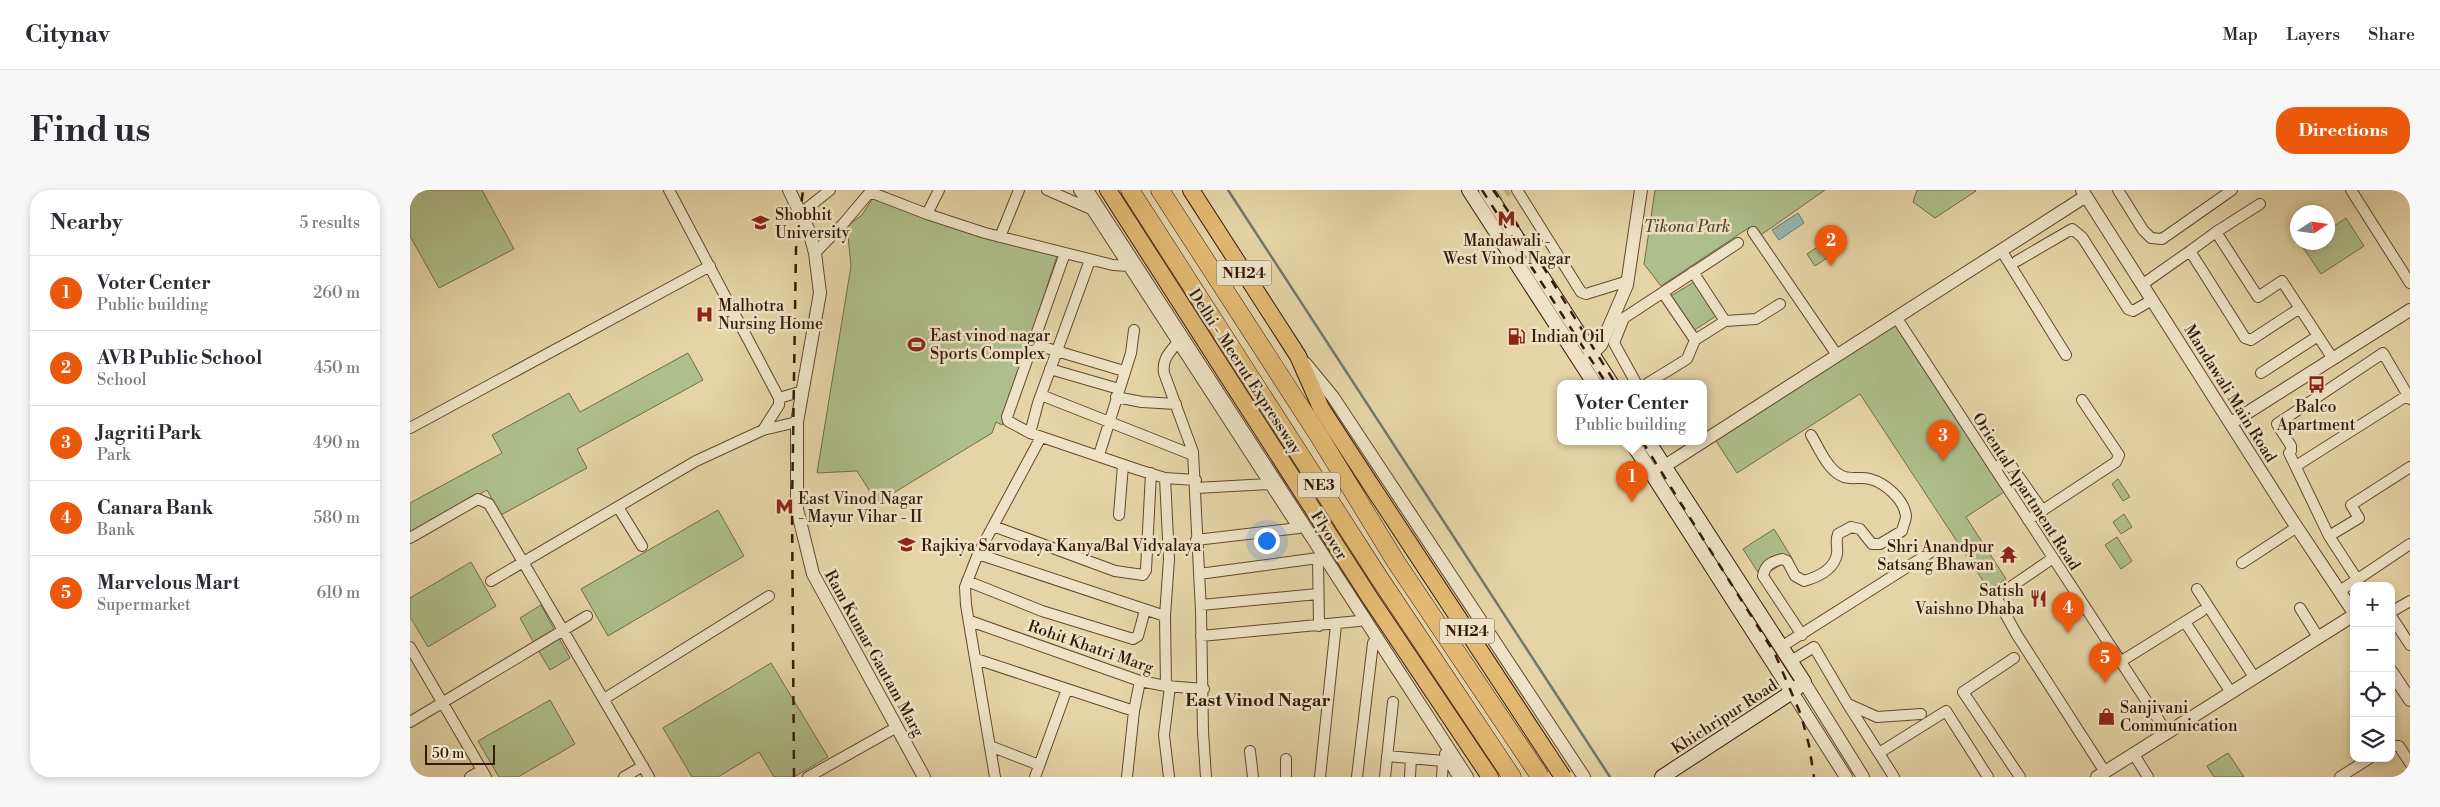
<!DOCTYPE html>
<html lang="en">
<head>
<meta charset="utf-8">
<style>
	:root { --surface:#fff; --page:#f7f7f7; --text:#2b2b33; --muted:#7c7c81; --line:#e1e1e2; --accent:#ea580c }
	body { margin:0; font-family:"Libre Bodoni",serif; background:var(--page); color:var(--text) }
	.controls { position:absolute; right:15px; bottom:15px; display:grid; overflow:hidden; border-radius:10px; box-shadow:0 2px 8px #0003 }
	.controls button { width:45px; height:45px; display:grid; place-items:center; padding:0; border:0; border-bottom:1px solid var(--line); background:var(--surface); color:var(--text); font:25px sans-serif }
	.compass { position:absolute; left:1880px; top:15px; width:45px; height:45px; border-radius:50%; background:var(--surface); box-shadow:0 2px 8px #0003; rotate:78deg }
	.scale { position:absolute; left:15px; bottom:12px; width:70px; box-sizing:border-box; padding-left:5px; border:2px solid #381909; border-top:0; font-size:14px; line-height:18px; white-space:nowrap; color:#381909; -webkit-text-stroke:4px #eee3c6; paint-order:stroke }
	.you { position:absolute; left:856px; top:350px; width:18px; height:18px; margin:-12px; border:4px solid #fff; border-radius:50%; background:#1a73e8; box-shadow:0 0 0 8px #1a73e833 }
	.badge { display:grid; place-items:center; width:32px; height:32px; border-radius:50%; background:var(--accent); color:#fff; font-size:16px; font-weight:700 }
	.pin { position:absolute; translate:-50% -41px; filter:drop-shadow(0 1px 2px #0008) }
	.pin::after { content:''; position:absolute; top:26px; width:18px; height:15px; background:inherit; clip-path:polygon(0 0,100% 0,50% 100%) }
	.popup { position:absolute; left:1147px; top:190px; width:150px; height:65px; box-sizing:border-box; display:grid; place-content:center; border-radius:10px; background:var(--surface); filter:drop-shadow(0 1px 4px #0005); font-size:16px; white-space:nowrap; color:var(--muted) }
	.popup b { font-size:19px; color:var(--text) }
	.popup::after { content:''; position:absolute; left:50%; top:100%; margin-left:-10px; border:10px solid transparent; border-top-color:var(--surface) }
	.list { margin:0; padding:0; list-style:none }
	h2 { display:flex; justify-content:space-between; align-items:center; height:65px; margin:0; padding:0 20px; font-size:21px }
	h2 small { font-size:16px; font-weight:400; color:var(--muted) }
	.list li { display:grid; grid-template-columns:32px 1fr auto; gap:15px; align-items:center; box-sizing:border-box; height:75px; padding:0 20px; border-top:1px solid var(--line) }
	.list b { display:block; font-size:19px; white-space:nowrap }
	.list p { margin:0; font-size:16px; white-space:nowrap; color:var(--muted) }
	.list em { font-size:16px; font-style:normal; color:var(--muted) }
	.icon { flex:none; width:28px; height:28px; fill:none; stroke:currentColor; stroke-width:2; stroke-linecap:round; stroke-linejoin:round }
	.map { position:relative; flex:none; width:2000px; height:587px; overflow:hidden; border-radius:20px }
	header { display:flex; align-items:center; gap:30px; box-sizing:border-box; height:70px; padding:0 25px; background:var(--surface); border-bottom:1px solid var(--line) }
	header strong { font-size:24px }
	nav { display:flex; gap:28px; margin-inline-start:auto; font-size:18px }
	.intro { display:flex; align-items:center; justify-content:space-between; box-sizing:border-box; height:120px; padding:0 30px }
	h1 { margin:0; font-size:35px }
	.button { padding:12px 22px; border-radius:20px; background:var(--accent); color:#fff; font-size:18px; font-weight:700 }
	main { display:flex; gap:30px; padding:0 30px }
	aside { flex:1; background:var(--surface); border-radius:20px; box-shadow:0 2px 8px #0003 }
	.map>svg:first-child { display:block }
	.green { fill:#aebe8c; stroke:#736c4a }
	.water { fill:#98b7b1; stroke:#72786e }
	.lines { fill:none; stroke-linecap:round; stroke-linejoin:round }
	.stream { stroke:#72786e; stroke-width:2.5 }
	.minor-tunnel { stroke:#c2af87; stroke-width:10; stroke-dasharray:10 5; stroke-linecap:butt }
	.minor-casing { stroke:#634830; stroke-width:12 }
	.tertiary-casing { stroke:#634830; stroke-width:14 }
	.secondary-casing { stroke:#381909; stroke-width:16 }
	.trunk-casing { stroke:#381909; stroke-width:18 }
	.motorway-casing { stroke:#381909; stroke-width:19 }
	.minor { stroke:#eee3c6; stroke-width:10 }
	.tertiary { stroke:#eee3c6; stroke-width:12 }
	.secondary { stroke:#eee3c6; stroke-width:14 }
	.trunk { stroke:#e2ba74; stroke-width:16 }
	.motorway { stroke:#e2ba74; stroke-width:18 }
	.rail { stroke:#381909; stroke-width:2.5; stroke-dasharray:9 9; stroke-linecap:butt }
	.trunk-bridge-casing { stroke:#381909; stroke-width:18; stroke-linecap:butt }
	.motorway-bridge-casing { stroke:#381909; stroke-width:19; stroke-linecap:butt }
	.trunk-bridge { stroke:#e2ba74; stroke-width:16 }
	.motorway-bridge { stroke:#e2ba74; stroke-width:18 }
	.labels { text-anchor:middle; stroke-width:5; stroke-linejoin:round; paint-order:stroke }
	.shield { fill:#eee3c6; stroke:#6f5642; stroke-width:1 }
	.shield-label { font-size:15px; font-weight:bold; fill:#381909 }
	.poi-label { font-size:16px; fill:#381909; stroke:#eee3c6; text-anchor:start }
	.park-label { font-size:16px; font-style:italic; fill:#5b4b30; stroke:#eee3c6 }
	.street-label { font-size:16px; fill:#381909; stroke:#eee3c6 }
	.neighbourhood-label { font-size:18px; font-weight:bold; fill:#381909; stroke:#eee3c6 }
</style>
</head>
<body>
<header>
<strong>Citynav</strong>
<nav><a>Map</a><a>Layers</a><a>Share</a></nav>
</header>
<div class="intro"><h1>Find us</h1><a class="button">Directions</a></div>
<main>
<aside>
<h2>Nearby<small>5 results</small></h2>
<ul class="list">
<li><span class="badge">1</span><div><b>Voter Center</b><p>Public building</p></div><em>260 m</em></li>
<li><span class="badge">2</span><div><b>AVB Public School</b><p>School</p></div><em>450 m</em></li>
<li><span class="badge">3</span><div><b>Jagriti Park</b><p>Park</p></div><em>490 m</em></li>
<li><span class="badge">4</span><div><b>Canara Bank</b><p>Bank</p></div><em>580 m</em></li>
<li><span class="badge">5</span><div><b>Marvelous Mart</b><p>Supermarket</p></div><em>610 m</em></li>
</ul>
</aside>
<div class="map">
<svg width="2000" height="587" viewBox="0 0 2000 587">
	<rect width="100%" height="100%" fill="#e5d4a7"/>
	<filter id="stains"><feTurbulence type="fractalNoise" baseFrequency=".004" numOctaves="4"/><feColorMatrix values="0 0 0 0 .2 0 0 0 0 .09 0 0 0 0 .02 0 0 0 .5 -.17"/></filter>
	<radialGradient id="worn" r=".72"><stop offset=".6" stop-color="#630" stop-opacity="0"/><stop offset="1" stop-color="#630" stop-opacity=".3"/></radialGradient>
	<path class="green" d="M 0,0 L 72,0 L 104,59 L 29,98 L 0,46 Z
		M 468,0 L 483,9 L 604,55 L 647,66 L 592,235 L 586,232 L 582,243 L 467,313 L 447,281 L 407,283 L 441,76 L 437,36 L 452,25 Z
		M 1245,0 L 1415,0 L 1348,47 L 1340,37 L 1251,96 L 1234,74 Z
		M 1507,0 L 1565,0 L 1566,1 L 1525,28 L 1503,12 Z
		M 1936,28 L 1954,56 L 1911,84 L 1890,53 L 1918,52 L 1918,40 Z
		M 1424,46 L 1432,58 L 1405,76 L 1397,64 Z
		M 1284,92 L 1306,126 L 1283,141 L 1261,106 Z
		M 1484,134 L 1594,302 L 1556,327 L 1596,389 L 1579,400 L 1450,204 L 1327,283 L 1306,251 Z
		M 278,163 L 293,190 L 167,259 L 177,278 L 91,325 L 77,300 L 0,342 L 0,313 L 92,263 L 82,245 L 159,203 L 170,222 Z
		M 1708,289 L 1720,307 L 1713,311 L 1702,294 Z
		M 308,320 L 334,366 L 198,446 L 171,399 Z
		M 1714,324 L 1722,337 L 1711,344 L 1703,332 Z
		M 1364,339 L 1382,368 L 1351,387 L 1333,359 Z
		M 1707,347 L 1722,371 L 1711,379 L 1695,355 Z
		M 61,372 L 86,416 L 18,457 L 0,427 L 0,408 Z
		M 131,415 L 145,441 L 124,453 L 110,428 Z
		M 149,448 L 160,468 L 140,480 L 128,460 Z
		M 361,473 L 418,567 L 384,587 L 364,587 L 349,562 L 308,587 L 282,587 L 253,538 Z
		M 140,510 L 165,554 L 108,587 L 89,587 L 68,551 Z
		M 1818,563 L 1834,587 L 1804,587 L 1797,576 Z"/>
	<path class="water" d="M 1388,23 L 1394,33 L 1369,50 L 1362,40 Z"/>
	<g class="lines">
		<path class="stream" d="M 818,0 L 1200,587"/>
		<path class="minor-tunnel" d="M 1082,10 L 1099,0"/>
		<defs>
			<path id="minor" d="M 637,0 L 681,19
				M 669,0 L 887,336
				M 1107,0 L 1171,102 L 1176,104 L 1218,91
				M 1708,0 L 1733,40 L 1741,48 L 1752,49 L 1822,0
				M 1941,0 L 2000,93
				M 391,23 L 420,0
				M 517,24 L 575,43 L 703,75 L 719,76
				M 1343,42 L 1427,165
				M 1806,42 L 1850,14
				M 590,47 L 609,0
				M 1591,60 L 1656,165
				M 1780,61 L 1806,42 L 1848,107 L 1872,91 L 1923,169
				M 405,63 L 433,34 L 460,2 L 517,24 L 529,0
				M 655,63 L 597,227 L 598,231 L 620,243 L 729,280 L 755,288 L 786,290
				M 1607,71 L 1662,39 L 1672,47 L 1718,119 L 1723,121 L 1742,110
				M 1283,82 L 1315,131
				M 1733,94 L 1780,61 L 1835,148 L 1841,150 L 1890,118
				M 1253,103 L 1285,150
				M 1486,127 L 1756,541
				M 768,152 C 759,163 752,169 754,183 L 783,262 L 791,421 L 793,542 L 796,587
				M 623,154 L 714,181
				M 640,179 L 709,199
				M 1851,183 L 1908,146
				M 1226,193 L 1204,153 L 1214,128 L 1328,53
				M 1238,193 L 1277,169 L 1285,150 L 1315,131 L 1346,129 L 1370,114
				M 631,205 L 783,265
				M 706,207 L 732,212 L 766,214
				M 369,208 L 393,201
				M 0,238 L 300,76
				M 353,240 L 387,232
				M 620,243 L 628,213 L 680,70
				M 689,265 L 721,163 L 724,140
				M 1886,276 L 1998,205
				M 1584,278 L 1594,273 L 1602,277 L 1633,321
				M 755,288 L 759,369 L 755,426 L 756,496
				M 786,298 L 859,294
				M 208,317 L 232,356
				M 709,325 L 713,275
				M 1618,330 L 1706,272 L 1709,265 L 1672,210
				M 583,336 L 705,381 L 733,385 L 736,380 L 741,283
				M 1919,346 L 1949,328 L 1941,315 L 2000,277
				M 0,348 L 68,309 L 79,314 L 239,587
				M 786,350 L 889,338
				M 568,364 L 755,426
				M 1643,368 L 1586,407 L 1607,445 L 1695,582
				M 1832,373 L 1887,337
				M 789,384 L 908,368 L 909,436
				M 1947,389 L 1919,346 L 1879,263 L 1881,261 L 1881,256 L 1867,234 L 1973,163 L 2000,209
				M 81,391 L 286,271 L 353,240 L 369,215 L 369,208 L 259,0
				M 557,391 L 632,421 L 723,449 L 728,446 L 735,420
				M 1787,399 L 1844,487
				M 1930,401 L 2000,354
				M 791,415 L 908,404
				M 1890,418 L 1908,447
				M 1981,422 L 2000,411
				M 1981,426 L 2000,455
				M 560,431 L 730,491 L 756,496 L 794,499
				M 1775,432 L 1820,501
				M 1392,445 L 1353,386 C 1355,375 1361,372 1372,369 L 1377,371 L 1385,386 L 1394,391 C 1408,387 1424,380 1427,364 C 1428,356 1425,352 1428,344 L 1441,337 L 1450,339 L 1462,354 L 1470,354 L 1492,341 C 1493,336 1496,330 1496,326 C 1494,309 1475,293 1460,289 C 1450,286 1439,291 1430,285 C 1417,278 1409,258 1401,245
				M 791,446 L 949,431
				M 0,457 L 76,587
				M 1371,457 L 1521,362
				M 1604,468 L 1553,502 L 1610,587
				M 566,469 L 724,521 L 717,587
				M 1381,471 L 1404,457 L 1437,513 L 1484,587
				M 1710,472 L 1792,421
				M 194,509 L 359,406
				M 1438,514 L 1467,527 L 1511,524
				M 724,521 L 730,491
				M 0,532 L 177,426
				M 580,556 L 629,575
				M 1981,556 L 1989,556 L 2000,573
				M 840,561 L 843,587
				M 1469,563 L 1536,521 L 1578,587
				M 1723,563 L 1738,587
				M 1035,564 L 1048,587
				M 977,566 L 1033,571 L 1041,574
				M 876,569 L 876,587
				M 60,587 L 72,580
				M 214,587 L 233,576
				M 398,587 L 487,537
				M 585,587 L 556,415 L 555,397 L 568,364 L 631,247
				M 625,587 L 657,499
				M 759,587 L 754,545 L 760,496
				M 910,587 L 926,435
				M 947,587 L 963,453
				M 975,587 L 983,512
				M 1000,587 L 1001,568
				M 1032,587 L 1033,571
				M 1930,587 L 1960,568"/>
			<path id="tertiary" d="M 379,0 L 399,41 L 405,63 L 410,103 L 387,232 L 387,319 L 403,384 L 514,587
				M 677,0 L 1057,587
				M 1672,0 L 1880,327 L 1944,423
				M 1176,170 L 1191,155 L 1217,95 L 1231,0
				M 895,173 L 923,207 L 1174,587
				M 1821,233 L 2000,120
				M 1247,281 L 1676,6
				M 1981,481 L 2000,510
				M 1394,492 L 1453,587
				M 1382,502 L 1436,587
				M 1687,587 L 1944,425"/>
			<path id="secondary" d="M 1059,0 L 1184,193
				M 1076,0 L 1201,193
				M 1221,251 L 1382,502
				M 1238,251 L 1394,492 L 1382,502 L 1252,587"/>
			<path id="trunk" d="M 698,0 L 960,408 L 1080,587
				M 781,0 L 888,166 L 911,218 L 961,295"/>
			<path id="motorway" d="M 720,0 L 968,386 L 1102,587
				M 750,0 L 909,246 L 986,372 L 1127,582"/>
		</defs>
		<use href="#minor" class="minor-casing"/>
		<use href="#tertiary" class="tertiary-casing"/>
		<use href="#secondary" class="secondary-casing"/>
		<use href="#trunk" class="trunk-casing"/>
		<use href="#motorway" class="motorway-casing"/>
		<use href="#minor" class="minor"/>
		<use href="#tertiary" class="tertiary"/>
		<use href="#secondary" class="secondary"/>
		<use href="#trunk" class="trunk"/>
		<use href="#motorway" class="motorway"/>
		<path class="rail" d="M 1072,0 L 1196,193
			M 1083,0 L 1103,28 L 1205,193
			M 1232,251 L 1365,464 L 1391,525 L 1399,555 L 1404,587
			M 384,587 L 382,317 L 386,58 L 393,0"/>
		<defs>
			<path id="trunk-bridge" d="M 961,295 L 1153,587"/>
			<path id="motorway-bridge" d="M 1127,582 L 1130,587"/>
		</defs>
		<use href="#trunk-bridge" class="trunk-bridge-casing"/>
		<use href="#motorway-bridge" class="motorway-bridge-casing"/>
		<use href="#trunk-bridge" class="trunk-bridge"/>
		<use href="#motorway-bridge" class="motorway-bridge"/>
	</g>
	<defs>
		<symbol id="metro-bare" viewBox="-9 -9 18 18"><path d="M-5.5 5V-5H-3L0 0L3-5H5.5V5H3V-.5L0 4L-3-.5V5Z" fill="#8f2418" stroke="#eee3c6" stroke-width="2.5" paint-order="stroke"/></symbol>
		<symbol id="university-bare" viewBox="-9 -9 18 18"><path d="M0-5L7-2L0 1L-7-2ZM-4 1L0 2.5L4 1V4Q0 6-4 4Z" fill="#8f2418" stroke="#eee3c6" stroke-width="2.5" paint-order="stroke"/></symbol>
		<symbol id="hospital-bare" viewBox="-9 -9 18 18"><path d="M-5-5h3v3.5h4V-5h3V5h-3V1.5h-4V5h-3Z" fill="#8f2418" stroke="#eee3c6" stroke-width="2.5" paint-order="stroke"/></symbol>
		<symbol id="fuel-bare" viewBox="-9 -9 18 18"><path d="M-5.5-6h7V0h2V4h1.3V-2.5L3-4.5l.8-.8L6-3V5H2.5V1h-1V6h-7ZM-4.2-4.7v3.2H.2V-4.7Z" fill="#8f2418" stroke="#eee3c6" stroke-width="2.5" paint-order="stroke"/></symbol>
		<symbol id="stadium-bare" viewBox="-9 -9 18 18"><path d="M0-5a6.5 5 0 1 0 0 10a6.5 5 0 1 0 0-10ZM-3.5-1.8h7v3.6h-7Z" fill="#8f2418" stroke="#eee3c6" stroke-width="2.5" paint-order="stroke"/></symbol>
		<symbol id="bus-bare" viewBox="-9 -9 18 18"><path d="M-5-6H5V4H4V6H2V4H-2V6H-4V4H-5ZM-3.5-4V0h7V-4ZM-3.5 1.2v1.5H-2V1.2ZM2 1.2v1.5H3.5V1.2Z" fill="#8f2418" stroke="#eee3c6" stroke-width="2.5" paint-order="stroke"/></symbol>
		<symbol id="school-bare" viewBox="-9 -9 18 18"><path d="M0-5L7-2L0 1L-7-2ZM-4 1L0 2.5L4 1V4Q0 6-4 4Z" fill="#8f2418" stroke="#eee3c6" stroke-width="2.5" paint-order="stroke"/></symbol>
		<symbol id="temple-bare" viewBox="-9 -9 18 18"><path d="M0-6L5-2H3V0L6.5 2.5H4V6H1.5V3h-3V6H-4V2.5H-6.5L-3 0V-2H-5Z" fill="#8f2418" stroke="#eee3c6" stroke-width="2.5" paint-order="stroke"/></symbol>
		<symbol id="restaurant-bare" viewBox="-9 -9 18 18"><path d="M-5-6h1v4h1v-4h1v4h1v-4h1v5L-1.5 .5V6h-2V.5L-5-1ZM5-6V6H3V1.5H1.5Q1.5-4 5-6Z" fill="#8f2418" stroke="#eee3c6" stroke-width="2.5" paint-order="stroke"/></symbol>
		<symbol id="shop-bare" viewBox="-9 -9 18 18"><path d="M-5-2.5h2.3a2.7 3.5 0 0 1 5.4 0H5L5.5 6h-11ZM-1.5-2.5h3a1.5 2.3 0 0 0-3 0Z" fill="#8f2418" stroke="#eee3c6" stroke-width="2.5" paint-order="stroke"/></symbol>
	</defs>
	<g fill-rule="evenodd">
		<use href="#metro-bare" x="1084" y="16" width="25" height="25"/>
		<use href="#university-bare" x="338" y="20" width="25" height="25"/>
		<use href="#hospital-bare" x="282" y="112" width="25" height="25"/>
		<use href="#fuel-bare" x="1094" y="134" width="25" height="25"/>
		<use href="#stadium-bare" x="494" y="142" width="25" height="25"/>
		<use href="#bus-bare" x="1894" y="182" width="25" height="25"/>
		<use href="#metro-bare" x="362" y="304" width="25" height="25"/>
		<use href="#school-bare" x="484" y="342" width="25" height="25"/>
		<use href="#temple-bare" x="1586" y="352" width="25" height="25"/>
		<use href="#restaurant-bare" x="1616" y="396" width="25" height="25"/>
		<use href="#shop-bare" x="1684" y="514" width="25" height="25"/>
	</g>
	<g class="labels">
		<g class="shield">
			<rect x="806.5" y="70.5" width="55" height="25" rx="4"/>
			<rect x="888" y="282.5" width="42" height="25" rx="4"/>
			<rect x="1029.5" y="428.5" width="55" height="25" rx="4"/>
		</g>
		<g class="shield-label">
			<text x="834" y="88">NH24</text>
			<text x="909" y="300">NE3</text>
			<text x="1057" y="446">NH24</text>
		</g>
		<g class="poi-label">
			<text x="365" y="30">Shobhit<tspan x="365" dy="18">University</tspan></text>
			<text x="1097" y="56" text-anchor="middle">Mandawali -<tspan x="1097" dy="18">West Vinod Nagar</tspan></text>
			<text x="308" y="121">Malhotra<tspan x="308" dy="18">Nursing Home</tspan></text>
			<text x="520" y="151">East vinod nagar<tspan x="520" dy="18">Sports Complex</tspan></text>
			<text x="1121" y="152">Indian Oil</text>
			<text x="1906" y="222" text-anchor="middle">Balco<tspan x="1906" dy="18">Apartment</tspan></text>
			<text x="388" y="314">East Vinod Nagar<tspan x="388" dy="18">- Mayur Vihar - II</tspan></text>
			<text x="511" y="361">Rajkiya Sarvodaya Kanya/Bal Vidyalaya</text>
			<text x="1584" y="362" text-anchor="end">Shri Anandpur<tspan x="1584" dy="18">Satsang Bhawan</tspan></text>
			<text x="1614" y="406" text-anchor="end">Satish<tspan x="1614" dy="18">Vaishno Dhaba</tspan></text>
			<text x="1710" y="523">Sanjivani<tspan x="1710" dy="18">Communication</tspan></text>
		</g>
		<g class="park-label">
			<text x="1277" y="42">Tikona Park</text>
		</g>
		<g class="street-label">
			<text transform="translate(836 181) rotate(57)" y="6">Delhi - Meerut Expressway</text>
			<text transform="translate(1821 203) rotate(58)" y="6">Mandawali Main Road</text>
			<text transform="translate(1617 301) rotate(57)" y="6">Oriental Apartment Road</text>
			<text transform="translate(920 345) rotate(58)" y="6">Flyover</text>
			<text transform="translate(681 456) rotate(19)" y="6">Rohit Khatri Marg</text>
			<text transform="translate(465 463) rotate(61)" y="6">Ram Kumar Gautam Marg</text>
			<text transform="translate(1314 526) rotate(-33)" y="6">Khichripur Road</text>
		</g>
		<g class="neighbourhood-label">
			<text x="848" y="516">East Vinod Nagar</text>
		</g>
	</g>
	<rect width="100%" height="100%" filter="url(#stains)"/>
	<rect width="100%" height="100%" fill="url(#worn)"/>
</svg>
<div class="controls">
<button>+</button>
<button>−</button>
<button><svg class="icon" aria-label="locate" viewBox="0 0 24 24"><circle cx="12" cy="12" r="6"/><path d="M12 2v4M12 18v4M2 12h4M18 12h4"/></svg></button>
<button><svg class="icon" aria-label="layers" viewBox="0 0 24 24"><path d="M12 4l9 5-9 5-9-5zM3 14l9 5 9-5"/></svg></button>
</div>
<svg class="compass" viewBox="-18 -18 36 36"><path d="M0-13l5 13h-10z" fill="#e53935"/><path d="M0 13l5-13h-10z" fill="#7c7c81"/></svg>
<div class="scale">50 m</div>
<div class="you"></div>
<div class="pin badge" style="left:1222px;top:312px">1</div>
<div class="popup"><b>Voter Center</b>Public building</div>
<div class="pin badge" style="left:1421px;top:76px">2</div>
<div class="pin badge" style="left:1533px;top:271px">3</div>
<div class="pin badge" style="left:1658px;top:443px">4</div>
<div class="pin badge" style="left:1695px;top:493px">5</div>
</div>
</main>
</body>
</html>
